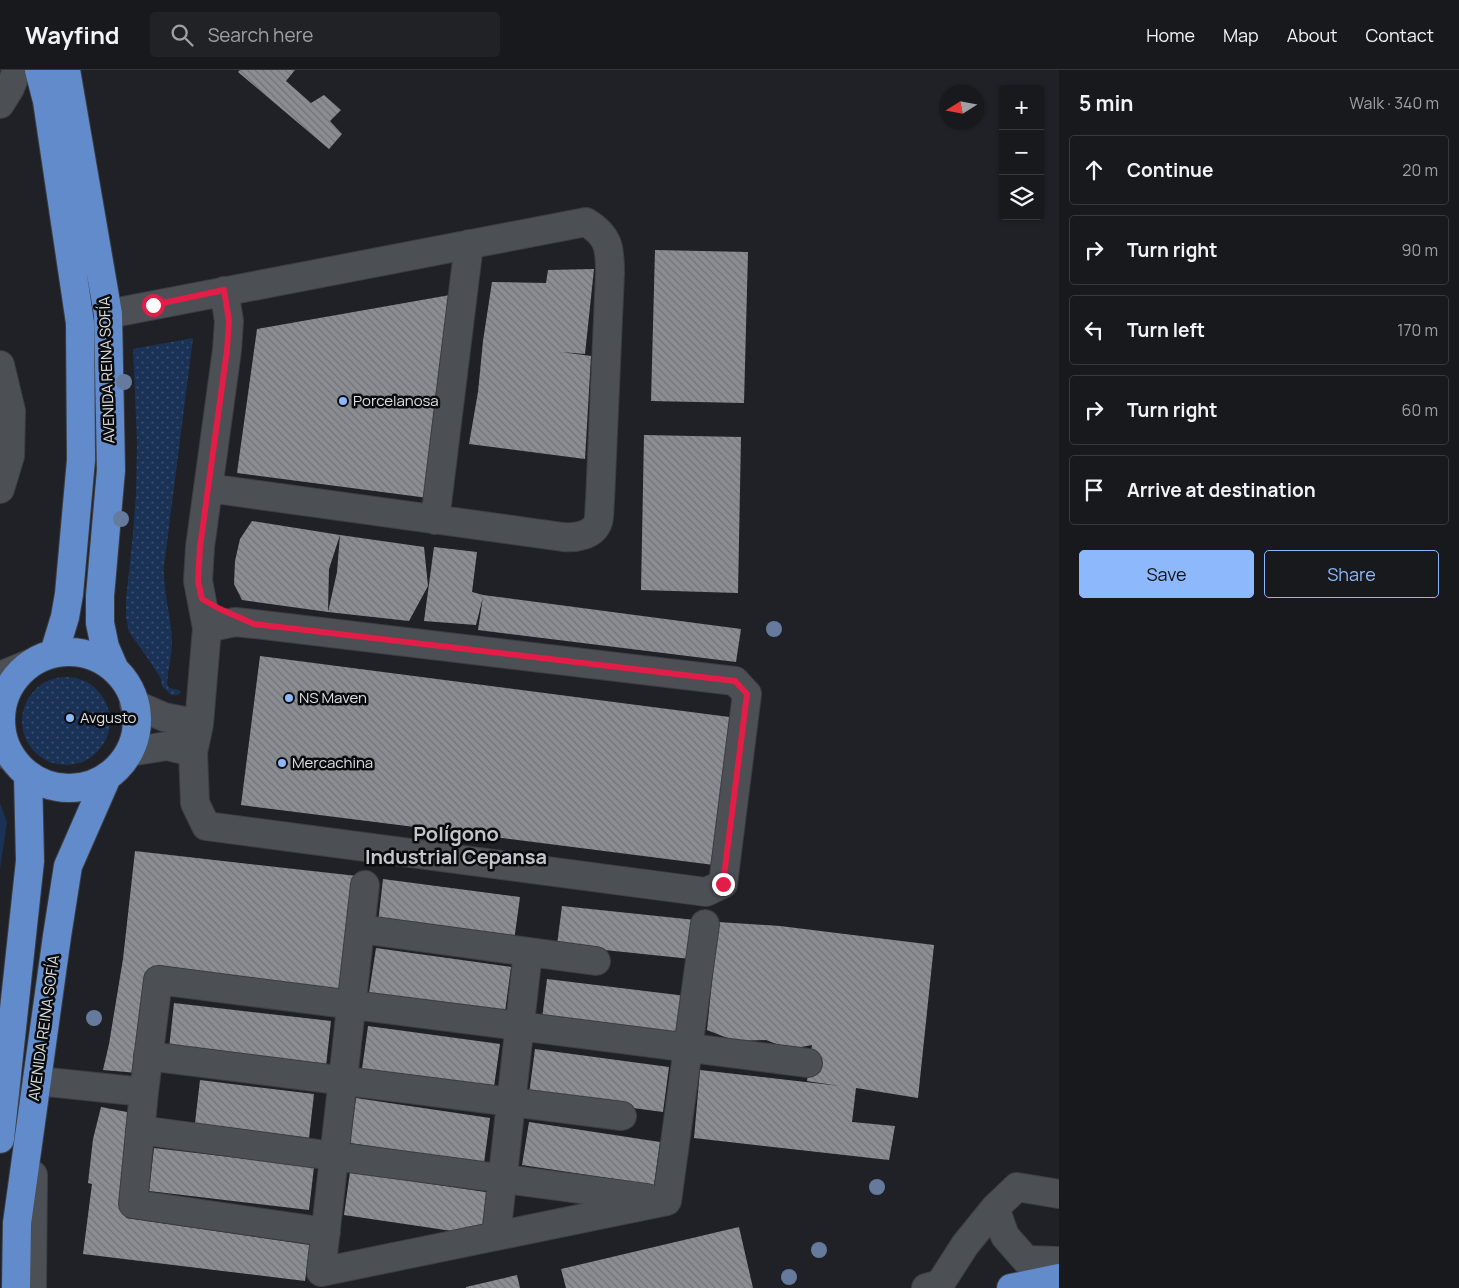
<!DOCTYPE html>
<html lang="en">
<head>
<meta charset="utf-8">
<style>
	:root { --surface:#17191c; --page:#202225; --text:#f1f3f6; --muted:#9ea0a3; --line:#36383b; --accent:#8db9fc }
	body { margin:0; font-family:Manrope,sans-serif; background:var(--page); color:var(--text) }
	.controls { position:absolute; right:15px; top:15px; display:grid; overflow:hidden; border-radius:5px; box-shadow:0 1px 4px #0004 }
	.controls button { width:45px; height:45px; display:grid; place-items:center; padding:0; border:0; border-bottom:1px solid var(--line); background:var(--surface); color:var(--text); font:25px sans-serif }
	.compass { position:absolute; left:939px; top:15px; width:45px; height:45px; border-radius:50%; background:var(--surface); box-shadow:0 1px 4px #0004; rotate:259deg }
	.stop { position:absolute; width:15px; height:15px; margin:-11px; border:4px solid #e11d48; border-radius:50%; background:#fff }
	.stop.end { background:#e11d48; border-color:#fff; box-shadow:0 1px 5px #0008 }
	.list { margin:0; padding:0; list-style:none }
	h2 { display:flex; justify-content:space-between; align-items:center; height:65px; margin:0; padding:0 20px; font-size:21px }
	h2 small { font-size:16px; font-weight:400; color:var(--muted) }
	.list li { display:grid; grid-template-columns:32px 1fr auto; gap:15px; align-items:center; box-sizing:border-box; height:70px; margin:0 10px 10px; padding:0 10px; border:1px solid var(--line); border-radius:5px }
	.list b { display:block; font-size:19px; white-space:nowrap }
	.list em { font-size:16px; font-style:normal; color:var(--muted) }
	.actions { display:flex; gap:10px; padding:15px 20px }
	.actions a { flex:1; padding:11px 0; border:1px solid var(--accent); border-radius:5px; text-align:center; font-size:18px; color:var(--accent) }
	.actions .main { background:var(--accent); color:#111 }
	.icon { flex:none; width:28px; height:28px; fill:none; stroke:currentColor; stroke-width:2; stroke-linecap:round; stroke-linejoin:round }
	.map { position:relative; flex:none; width:1059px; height:1218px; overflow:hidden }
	header { display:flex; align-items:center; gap:30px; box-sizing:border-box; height:70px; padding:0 25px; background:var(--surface); border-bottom:1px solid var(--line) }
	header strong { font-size:24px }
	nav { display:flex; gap:28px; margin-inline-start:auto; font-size:18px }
	.search { width:350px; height:45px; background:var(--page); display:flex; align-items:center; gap:12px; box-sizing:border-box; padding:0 18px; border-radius:5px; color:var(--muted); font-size:19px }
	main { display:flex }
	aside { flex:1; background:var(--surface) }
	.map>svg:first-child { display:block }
	.park { fill:#1b3257 }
	.garden { fill:url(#garden-dots) }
	.building { fill:url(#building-back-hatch) }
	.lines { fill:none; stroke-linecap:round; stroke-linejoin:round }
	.minor-casing { stroke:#3c3e42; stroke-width:30 }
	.highway-casing { stroke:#3c3e42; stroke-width:30 }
	.minor { stroke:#4c4f54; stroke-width:28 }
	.highway { stroke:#628bcb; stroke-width:28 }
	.tree { fill:#657a9c }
	.route { stroke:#e11d48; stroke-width:6 }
	.poi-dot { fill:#8db9fc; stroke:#0a0b0d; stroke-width:2 }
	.labels { text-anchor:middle; stroke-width:5; stroke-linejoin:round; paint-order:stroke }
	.street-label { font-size:15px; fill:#dee0e3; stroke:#0a0b0d }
	.poi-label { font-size:15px; fill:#dee0e3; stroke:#0a0b0d; text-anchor:start }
	.district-label { font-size:20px; font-weight:bold; fill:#c2c6cc; stroke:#0a0b0d }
</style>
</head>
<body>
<header>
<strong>Wayfind</strong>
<div class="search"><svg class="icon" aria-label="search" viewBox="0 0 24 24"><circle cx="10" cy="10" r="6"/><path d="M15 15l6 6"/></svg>Search here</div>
<nav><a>Home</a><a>Map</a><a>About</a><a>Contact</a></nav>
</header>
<main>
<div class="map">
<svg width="1059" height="1218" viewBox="0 0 1059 1218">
	<defs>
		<pattern id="garden-dots" width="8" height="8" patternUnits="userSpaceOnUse" patternTransform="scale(1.25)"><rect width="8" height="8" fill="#1b3257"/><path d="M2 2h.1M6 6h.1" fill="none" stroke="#3c4f6f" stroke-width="1.8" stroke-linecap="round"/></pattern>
		<pattern id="building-back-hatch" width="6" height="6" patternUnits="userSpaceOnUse" patternTransform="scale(1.25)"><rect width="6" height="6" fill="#8a8d92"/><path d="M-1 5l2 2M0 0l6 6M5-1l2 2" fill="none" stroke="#717377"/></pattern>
	</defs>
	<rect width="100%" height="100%" fill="#1f2126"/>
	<path class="park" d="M 0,733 L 7,752 L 0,799 Z"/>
	<path class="garden" d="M 193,268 L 164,496 C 163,522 171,545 172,571 C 172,586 168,599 167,614 L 169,618 L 179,620 L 181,622 L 178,625 L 171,625 L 162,616 L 161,609 L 151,593 L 129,562 L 126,547 L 126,530 L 133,464 L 136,423 L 137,372 L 133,279 Z
		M22 651a44 44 0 1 1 88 0a44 44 0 1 1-88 0Z"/>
	<path class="building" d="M 240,0 L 295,0 L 286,11 L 311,33 L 324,25 L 341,40 L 330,51 L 342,64 L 329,79 L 238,2 Z
		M 655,180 L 748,182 L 744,333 L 651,331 Z
		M 594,199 L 585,284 L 561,282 L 591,286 L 585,389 L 469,374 L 478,322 L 483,271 L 492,212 L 546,213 L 548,200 Z
		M 450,225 L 428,428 L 237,403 L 257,259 Z
		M 644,365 L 741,367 L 738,523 L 641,520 Z
		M 252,451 L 340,465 L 329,499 L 328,542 L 242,530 L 234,514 L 235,491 L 240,469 Z
		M 340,465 L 424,477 L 428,516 L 409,551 L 328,542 L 337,502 Z
		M 434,477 L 477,482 L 472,522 L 483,525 L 741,559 L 736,592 L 478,560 L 483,527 L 476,555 L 424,551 Z
		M 260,586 L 737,648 L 714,795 L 241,735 Z
		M 135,781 L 357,806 L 347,847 L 340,921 L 158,895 L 138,1003 L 103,1000 L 109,974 L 123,889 Z
		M 383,809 L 520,827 L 514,871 L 378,853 Z
		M 562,836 L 695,850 L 691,889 L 557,875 Z
		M 718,852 L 780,856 L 934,875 L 918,1028 L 856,1018 L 852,1052 L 895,1056 L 889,1090 L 694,1068 L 700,1000 L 840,1016 L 807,1011 L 812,975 L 790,979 L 766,970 L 735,971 L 707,960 Z
		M 376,878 L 511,897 L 505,942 L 369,923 Z
		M 547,909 L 686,926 L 681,966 L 542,949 Z
		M 174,933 L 331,951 L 326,996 L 169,978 Z
		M 368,956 L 500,974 L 494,1017 L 362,999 Z
		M 535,979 L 669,997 L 663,1042 L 529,1024 Z
		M 200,1010 L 314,1024 L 309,1068 L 195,1053 Z
		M 356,1028 L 490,1048 L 484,1093 L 350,1073 Z
		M 101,1037 L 132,1043 L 129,1121 L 126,1148 L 310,1175 L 305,1211 L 83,1184 L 92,1114 L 88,1113 L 93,1069 Z
		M 529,1052 L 660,1072 L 654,1115 L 522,1095 Z
		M 154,1078 L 314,1097 L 309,1140 L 149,1121 Z
		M 350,1102 L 492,1123 L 486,1166 L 344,1145 Z
		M 739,1157 L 753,1218 L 566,1218 L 561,1199 Z
		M 517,1205 L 520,1218 L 466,1218 L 466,1217 Z"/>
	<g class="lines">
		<defs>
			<path id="minor" d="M 0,34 L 10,18 L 17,0
				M 108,244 L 586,152 C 609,166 610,178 610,203 L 600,431 C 599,437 600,446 598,452 C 593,466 575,468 563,467 L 208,418
				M 0,295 L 11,341 L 10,386 L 0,419
				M 435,450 L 469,174
				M 207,558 L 235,552 L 254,554 L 735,611 L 747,624 L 723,814 L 706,822 L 206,756 L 195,733 L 193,682 L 199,654 L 207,558 L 198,511 L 200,477 L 227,280 L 229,251 L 224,221
				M 0,606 L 29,594
				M 134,634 L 164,647 L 199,654
				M 0,680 L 13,689
				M 129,682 L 167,676 L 193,682
				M 365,815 L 321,1202 L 667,1131 L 705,854
				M 360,859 L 596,891
				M 148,986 L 622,1046
				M 38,1011 L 144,1022
				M 140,1060 L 647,1128
				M 1059,1124 L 1017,1117 L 995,1138 L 1005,1166 L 1026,1190 L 1059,1191
				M 326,1162 L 133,1134 L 144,1022 L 158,910 L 808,993
				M 496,1166 L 528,882
				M 32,1218 L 33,1105
				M 926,1218 L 940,1214 L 965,1175 L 995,1138"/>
			<path id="highway" d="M 39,0 L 47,31 L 80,253 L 81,390 L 69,524 L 65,547 L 54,583
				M 66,0 L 108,244 L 111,400 L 100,526 L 100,553 L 105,577 L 115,600
				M1 650a68 68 0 1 1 136 0a68 68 0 1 1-136 0Z
				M 0,1069 L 30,791 L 28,705
				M 16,1218 L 17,1153 L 57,866 L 68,796 L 107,707
				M 1011,1218 L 1059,1208"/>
		</defs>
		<use href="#minor" class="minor-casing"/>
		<use href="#highway" class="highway-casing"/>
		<use href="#minor" class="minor"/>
		<use href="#highway" class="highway"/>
	</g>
	<g class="tree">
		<circle cx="124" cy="312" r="8"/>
		<circle cx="121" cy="449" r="8"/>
		<circle cx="774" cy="559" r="8"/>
		<circle cx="94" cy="948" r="8"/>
		<circle cx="877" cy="1117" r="8"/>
		<circle cx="819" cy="1180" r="8"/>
		<circle cx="789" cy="1207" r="8"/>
	</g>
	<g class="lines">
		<path class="route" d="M 153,235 L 224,220 L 229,251 L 227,280 L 200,477 L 198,511 L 202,529 L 220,539 L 254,554 L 735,611 L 747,624 L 723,814"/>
	</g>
	<g class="poi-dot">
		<circle cx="343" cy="331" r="5"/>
		<circle cx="289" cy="628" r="5"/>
		<circle cx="70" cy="648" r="5"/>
		<circle cx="282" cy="693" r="5"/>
	</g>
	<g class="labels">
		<g class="street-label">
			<text transform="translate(107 300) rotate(-92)" y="5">AVENIDA REINA SOFÍA</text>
			<text transform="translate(44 958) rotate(-82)" y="5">AVENIDA REINA SOFÍA</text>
		</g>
		<g class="poi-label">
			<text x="353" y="336">Porcelanosa</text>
			<text x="299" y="633">NS Maven</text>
			<text x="80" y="653">Avgusto</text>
			<text x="292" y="698">Mercachina</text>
		</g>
		<g class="district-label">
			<text x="456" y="771">Polígono<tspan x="456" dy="23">Industrial Cepansa</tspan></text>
		</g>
	</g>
</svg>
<div class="controls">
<button>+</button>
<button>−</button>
<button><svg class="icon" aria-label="layers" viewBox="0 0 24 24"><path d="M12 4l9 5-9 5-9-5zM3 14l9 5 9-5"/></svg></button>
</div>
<svg class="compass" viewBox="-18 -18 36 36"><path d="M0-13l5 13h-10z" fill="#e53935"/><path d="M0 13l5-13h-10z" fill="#9ea0a3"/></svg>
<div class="stop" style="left:153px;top:235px"></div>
<div class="stop end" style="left:723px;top:814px"></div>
</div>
<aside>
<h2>5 min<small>Walk · 340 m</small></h2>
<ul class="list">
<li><svg class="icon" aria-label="ahead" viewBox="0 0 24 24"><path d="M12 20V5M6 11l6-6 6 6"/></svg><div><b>Continue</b></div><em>20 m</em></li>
<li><svg class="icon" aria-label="right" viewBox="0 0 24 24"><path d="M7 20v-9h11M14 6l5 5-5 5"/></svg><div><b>Turn right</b></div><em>90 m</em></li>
<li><svg class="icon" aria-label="left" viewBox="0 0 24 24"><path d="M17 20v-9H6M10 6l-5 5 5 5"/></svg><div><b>Turn left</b></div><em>170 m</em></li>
<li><svg class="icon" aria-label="right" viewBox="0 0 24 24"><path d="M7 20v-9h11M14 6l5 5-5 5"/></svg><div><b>Turn right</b></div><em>60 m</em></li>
<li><svg class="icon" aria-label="arrive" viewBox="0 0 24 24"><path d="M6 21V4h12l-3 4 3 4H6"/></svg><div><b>Arrive at destination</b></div></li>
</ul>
<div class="actions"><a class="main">Save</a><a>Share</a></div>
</aside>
</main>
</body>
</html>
